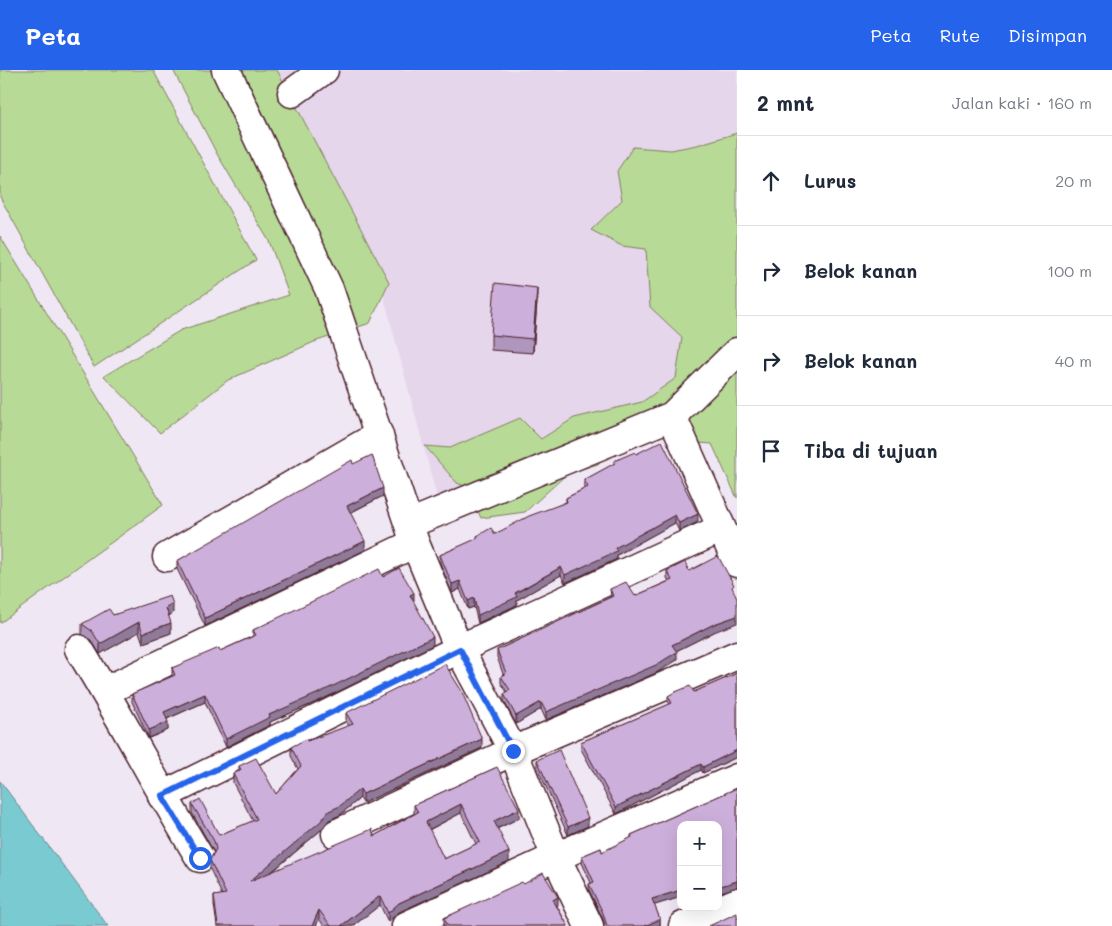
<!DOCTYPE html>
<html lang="id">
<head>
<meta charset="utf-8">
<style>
	:root { --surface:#fff; --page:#f2f2f3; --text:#1f2937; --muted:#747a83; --line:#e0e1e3; --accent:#2563eb }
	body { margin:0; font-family:Mali,sans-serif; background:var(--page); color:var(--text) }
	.controls { position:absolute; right:15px; bottom:15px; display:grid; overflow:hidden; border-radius:10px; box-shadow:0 5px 20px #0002 }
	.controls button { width:45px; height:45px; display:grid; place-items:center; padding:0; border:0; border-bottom:1px solid var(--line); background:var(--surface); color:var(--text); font:25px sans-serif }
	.stop { position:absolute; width:15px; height:15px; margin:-11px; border:4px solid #2563eb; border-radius:50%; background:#fff }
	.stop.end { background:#2563eb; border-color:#fff; box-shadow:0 1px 5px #0008 }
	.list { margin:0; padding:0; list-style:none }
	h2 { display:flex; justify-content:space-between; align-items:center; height:65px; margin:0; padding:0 20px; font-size:21px }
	h2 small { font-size:16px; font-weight:400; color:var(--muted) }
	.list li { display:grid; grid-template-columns:32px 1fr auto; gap:15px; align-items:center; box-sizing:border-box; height:90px; padding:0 20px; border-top:1px solid var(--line) }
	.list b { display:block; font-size:19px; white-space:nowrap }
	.list em { font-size:16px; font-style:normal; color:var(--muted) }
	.icon { flex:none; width:28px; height:28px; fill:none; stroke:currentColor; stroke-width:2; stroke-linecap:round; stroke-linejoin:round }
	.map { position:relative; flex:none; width:737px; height:856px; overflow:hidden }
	header { display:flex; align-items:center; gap:30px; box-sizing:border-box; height:70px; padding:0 25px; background:var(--accent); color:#fff }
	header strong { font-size:24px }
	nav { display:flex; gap:28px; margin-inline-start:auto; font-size:18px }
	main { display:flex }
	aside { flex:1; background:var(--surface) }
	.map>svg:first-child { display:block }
	.built { fill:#e6d6ec }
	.green { fill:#b7db96; stroke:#807d60 }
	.water { fill:#7acbd1; stroke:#67868f }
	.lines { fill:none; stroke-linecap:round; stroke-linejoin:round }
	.minor-casing { stroke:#4a1f2b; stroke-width:31 }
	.minor { stroke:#fff; stroke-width:28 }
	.wall { fill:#b096bc; stroke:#4a1f2b; fill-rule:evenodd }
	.shaded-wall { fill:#907a99; stroke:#4a1f2b }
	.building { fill:#cdafdb; stroke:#4a1f2b; fill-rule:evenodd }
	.route { stroke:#2563eb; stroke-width:6 }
</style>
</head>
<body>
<header>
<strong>Peta</strong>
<nav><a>Peta</a><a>Rute</a><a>Disimpan</a></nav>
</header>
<main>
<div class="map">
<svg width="737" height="856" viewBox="0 0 737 856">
	<rect width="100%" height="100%" fill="#f0e7f4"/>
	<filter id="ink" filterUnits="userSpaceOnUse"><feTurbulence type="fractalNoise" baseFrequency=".02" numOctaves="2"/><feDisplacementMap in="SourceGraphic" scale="10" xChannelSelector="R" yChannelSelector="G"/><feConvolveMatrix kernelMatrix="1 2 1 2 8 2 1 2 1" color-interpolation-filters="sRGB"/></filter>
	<g filter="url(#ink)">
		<path class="built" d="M 260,0 L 737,0 L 737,407 L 691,323 L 438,431 L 383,224 Z"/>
		<path class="green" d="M 0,0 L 153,0 L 256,190 L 94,297 L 0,127 Z
			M 173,0 L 277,0 L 389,212 L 370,253 L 314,272 L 228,310 L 160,363 L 104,306 L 181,260 L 289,225 L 269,171 L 217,84 Z
			M 737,63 L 737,428 L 712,374 L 687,372 L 674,348 L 630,366 L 598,394 L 568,403 L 525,442 L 481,448 L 467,417 L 457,413 L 425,376 L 450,378 L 520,348 L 541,369 L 574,348 L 642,332 L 676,308 L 682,267 L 650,237 L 646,179 L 622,176 L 591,160 L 622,130 L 617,101 L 633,77 L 671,80 L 697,75 Z
			M 0,166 L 163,435 L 0,553 Z"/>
		<path class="water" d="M 0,711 L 108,856 L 0,856 Z"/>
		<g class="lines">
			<defs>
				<path id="minor" d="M 226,0 L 329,219 L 415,473 L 459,579 L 513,681 L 556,787 L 589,856
					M 292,23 L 324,0
					M 672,346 L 737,493
					M 409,454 L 672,346 L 737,282
					M 167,487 L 379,365
					M 79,579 C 121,647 158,719 200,788
					M 105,621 L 415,473
					M 162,726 L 459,579 L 720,459
					M 336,764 L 513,681 L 737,585
					M 406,856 L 556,787 L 737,708
					M 683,856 L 737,832"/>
			</defs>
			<use href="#minor" class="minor-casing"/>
			<use href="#minor" class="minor"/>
		</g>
		<path class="wall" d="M 537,232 L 533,283 L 491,280 L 491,265 Z
			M 636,384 L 698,452 L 679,461 L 675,453 L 617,485 L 617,489 L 565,513 L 561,505 L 517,530 L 517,535 L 478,553 L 474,537 L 468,539 L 460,519 L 452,523 L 440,493 L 440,485 L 477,469 L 477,466 L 495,464 L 566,432 L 566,428 L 584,419 L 584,410 L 614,394 L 614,391 Z
			M 353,394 L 383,426 L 350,443 L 365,480 L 205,556 L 177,499 L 177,491 Z
			M 667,501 L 714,562 L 676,581 L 677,590 L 656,603 L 546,650 L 541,639 L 516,654 L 504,631 L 504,624 L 507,622 L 501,613 L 501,606 L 503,604 L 497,587 L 497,580 L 611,527 L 610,519 L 635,526 L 669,511 L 667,508 Z
			M 383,507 L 414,531 L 413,531 L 433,575 L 321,630 L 270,652 L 270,655 L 226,677 L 205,632 L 167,649 L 168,660 L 149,668 L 132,632 L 132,624 L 172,606 L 172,598 L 220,581 L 253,566 L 253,560 Z
			M 173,543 L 168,546 L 171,563 L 143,573 L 139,562 L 100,584 L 92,571 L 82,564 L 82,554 L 113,545 Z
			M 737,603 L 737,687 L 703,703 L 701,700 L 616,744 L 581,679 L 581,672 L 670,634 L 668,632 L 668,626 L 694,622 L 731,606 Z
			M 346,643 L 482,678 L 363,733 L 360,728 L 340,745 L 329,750 L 321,760 L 272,802 L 374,766 L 414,744 L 414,735 L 495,698 L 519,748 L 497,759 L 509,792 L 399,842 L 388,852 L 380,835 L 353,856 L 324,856 L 319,849 L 316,856 L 217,856 L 214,835 L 214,826 L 222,825 L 210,799 L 210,790 L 214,782 L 192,743 L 192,734 L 219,765 L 253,751 L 233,713 L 233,704 L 239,700 L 239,696 L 276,724 L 298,699 L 291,686 L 291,677 L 307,671 L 349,656 L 346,652 ZM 461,743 L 476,774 L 444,789 L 429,760 Z
			M 537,690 L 588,756 L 568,765 L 537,697 Z
			M 737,718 L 737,817 L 718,823 L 718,755 L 681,755 L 681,827 L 654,835 L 660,849 L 660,856 L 605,856 L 603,849 L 589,820 L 589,814 L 591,813 L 582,793 L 582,786 L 601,778 L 602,782 L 631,768 L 631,765 Z
			M 524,814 L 558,835 L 557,836 L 568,856 L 444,856 L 444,848 Z"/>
		<path class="shaded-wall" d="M 537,218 L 537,232 L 533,283 L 533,269 Z
			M 383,418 L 383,426 L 347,444 L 347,436 Z
			M 698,444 L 698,452 L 679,461 L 679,453 Z
			M 675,445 L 675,453 L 617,485 L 617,489 L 565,513 L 565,505 Z
			M 365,471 L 365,480 L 205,556 L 205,548 Z
			M 561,497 L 561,505 L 517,530 L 517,535 L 478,553 L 478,545 Z
			M 460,511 L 460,519 L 452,523 L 452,514 Z
			M 414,523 L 414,531 L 410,533 L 410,525 Z
			M 474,528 L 474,537 L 468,539 L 468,531 Z
			M 173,534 L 173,543 L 166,548 L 166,538 Z
			M 737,546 L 737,553 L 714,562 L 672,583 L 672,575 L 714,554 Z
			M 139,552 L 139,562 L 100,584 L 100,574 Z
			M 171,553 L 171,563 L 143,573 L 143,563 Z
			M 433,567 L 433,575 L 321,630 L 270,652 L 270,655 L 226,677 L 226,669 L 269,645 Z
			M 677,582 L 677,590 L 656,603 L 546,650 L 546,642 Z
			M 205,624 L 205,632 L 164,650 L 164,642 Z
			M 541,632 L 541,639 L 516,654 L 516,646 Z
			M 168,652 L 168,660 L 149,668 L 149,660 Z
			M 482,669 L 482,678 L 363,733 L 363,724 Z
			M 737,680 L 737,687 L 703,703 L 703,697 Z
			M 701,694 L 701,700 L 616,744 L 616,737 Z
			M 360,719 L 360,728 L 340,745 L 329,750 L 321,760 L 250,820 L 250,811 L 329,741 Z
			M 461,734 L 461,743 L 426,761 L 426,752 Z
			M 519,739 L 519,748 L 494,760 L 494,751 Z
			M 588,748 L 588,756 L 568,765 L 568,757 Z
			M 509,782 L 509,792 L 399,842 L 388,852 L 388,843 L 399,833 Z
			M 737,811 L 737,817 L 718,823 L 718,817 Z
			M 681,820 L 681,827 L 652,836 L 652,829 Z
			M 380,826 L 380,835 L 353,856 L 341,856 Z
			M 558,827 L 558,835 L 553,838 L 553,830 Z
			M 319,840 L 319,849 L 316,856 L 312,856 Z
			M 660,849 L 660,856 L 645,856 Z"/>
		<path class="building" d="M 495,213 L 537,218 L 533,269 L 491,265 Z
			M 662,371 L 698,444 L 679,453 L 675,445 L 615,478 L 617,481 L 565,505 L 561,497 L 515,523 L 517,527 L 478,545 L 474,528 L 468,531 L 460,511 L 452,514 L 440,485 L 478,468 L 477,466 L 491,458 L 495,464 L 529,446 L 567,432 L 566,428 L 588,417 L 584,410 L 615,393 L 614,391 L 635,382 L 636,384 Z
			M 372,385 L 383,418 L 347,436 L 365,471 L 205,548 L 177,491 L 352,390 L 353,394 Z
			M 718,486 L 734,515 L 732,517 L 737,529 L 737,546 L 714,554 L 672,575 L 677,582 L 656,595 L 546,642 L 541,632 L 516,646 L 504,624 L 510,620 L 501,606 L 506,603 L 497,580 L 613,526 L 610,519 L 626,512 L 635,526 L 672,510 L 667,501 L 685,492 L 689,501 Z
			M 399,498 L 414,523 L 410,525 L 433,567 L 321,622 L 269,645 L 270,647 L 226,669 L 205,624 L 164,642 L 168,652 L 149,660 L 132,624 L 175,605 L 172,598 L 219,578 L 220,581 L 256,565 L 253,560 L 379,499 L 383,507 Z
			M 170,526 L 173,534 L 166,538 L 171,553 L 143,563 L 139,552 L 100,574 L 92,561 L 82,554 L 109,539 L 113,545 Z
			M 445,594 L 461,620 L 482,669 L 363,724 L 360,719 L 340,736 L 329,741 L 321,751 L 250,811 L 372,759 L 374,766 L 418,742 L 414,735 L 495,698 L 497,697 L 519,739 L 494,751 L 509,782 L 399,833 L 388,843 L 380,826 L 341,856 L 331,856 L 319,840 L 312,856 L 218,856 L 214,826 L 226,824 L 210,790 L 216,779 L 214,771 L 192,734 L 200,729 L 219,765 L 257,749 L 233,704 L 241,700 L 239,696 L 256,688 L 276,724 L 301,696 L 291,677 L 306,669 L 307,671 L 353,654 L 346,643 ZM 461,734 L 480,772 L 444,789 L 426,752 Z
			M 737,603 L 737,680 L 703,697 L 701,694 L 616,737 L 581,672 L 672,633 L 668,626 L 673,623 L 690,616 L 694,622 L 731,606 Z
			M 559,680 L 588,748 L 568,757 L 537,690 Z
			M 737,718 L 737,811 L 718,817 L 718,755 L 681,755 L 681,820 L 652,829 L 660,849 L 645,856 L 607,856 L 603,843 L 589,814 L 594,812 L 582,786 L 601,778 L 602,782 L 632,767 L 631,765 Z
			M 543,803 L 558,827 L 553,830 L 568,856 L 448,856 L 444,848 L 522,812 L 524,814 Z
			M 737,843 L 737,856 L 709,856 Z"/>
	</g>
	<g class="lines" filter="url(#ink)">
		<path class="route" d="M 200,788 L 162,726 L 460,579 L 513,681"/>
	</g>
</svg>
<div class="controls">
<button>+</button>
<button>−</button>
</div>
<div class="stop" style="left:200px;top:788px"></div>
<div class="stop end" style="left:513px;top:681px"></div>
</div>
<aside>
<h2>2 mnt<small>Jalan kaki · 160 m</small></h2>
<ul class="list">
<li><svg class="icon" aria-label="ahead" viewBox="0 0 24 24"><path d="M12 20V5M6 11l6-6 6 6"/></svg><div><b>Lurus</b></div><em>20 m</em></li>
<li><svg class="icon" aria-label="right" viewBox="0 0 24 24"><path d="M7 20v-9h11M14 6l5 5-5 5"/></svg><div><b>Belok kanan</b></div><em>100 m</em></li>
<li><svg class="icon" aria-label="right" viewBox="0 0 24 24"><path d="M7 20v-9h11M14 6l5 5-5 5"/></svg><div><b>Belok kanan</b></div><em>40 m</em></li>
<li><svg class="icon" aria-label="arrive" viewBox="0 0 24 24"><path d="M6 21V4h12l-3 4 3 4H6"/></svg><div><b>Tiba di tujuan</b></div></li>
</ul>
</aside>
</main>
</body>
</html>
